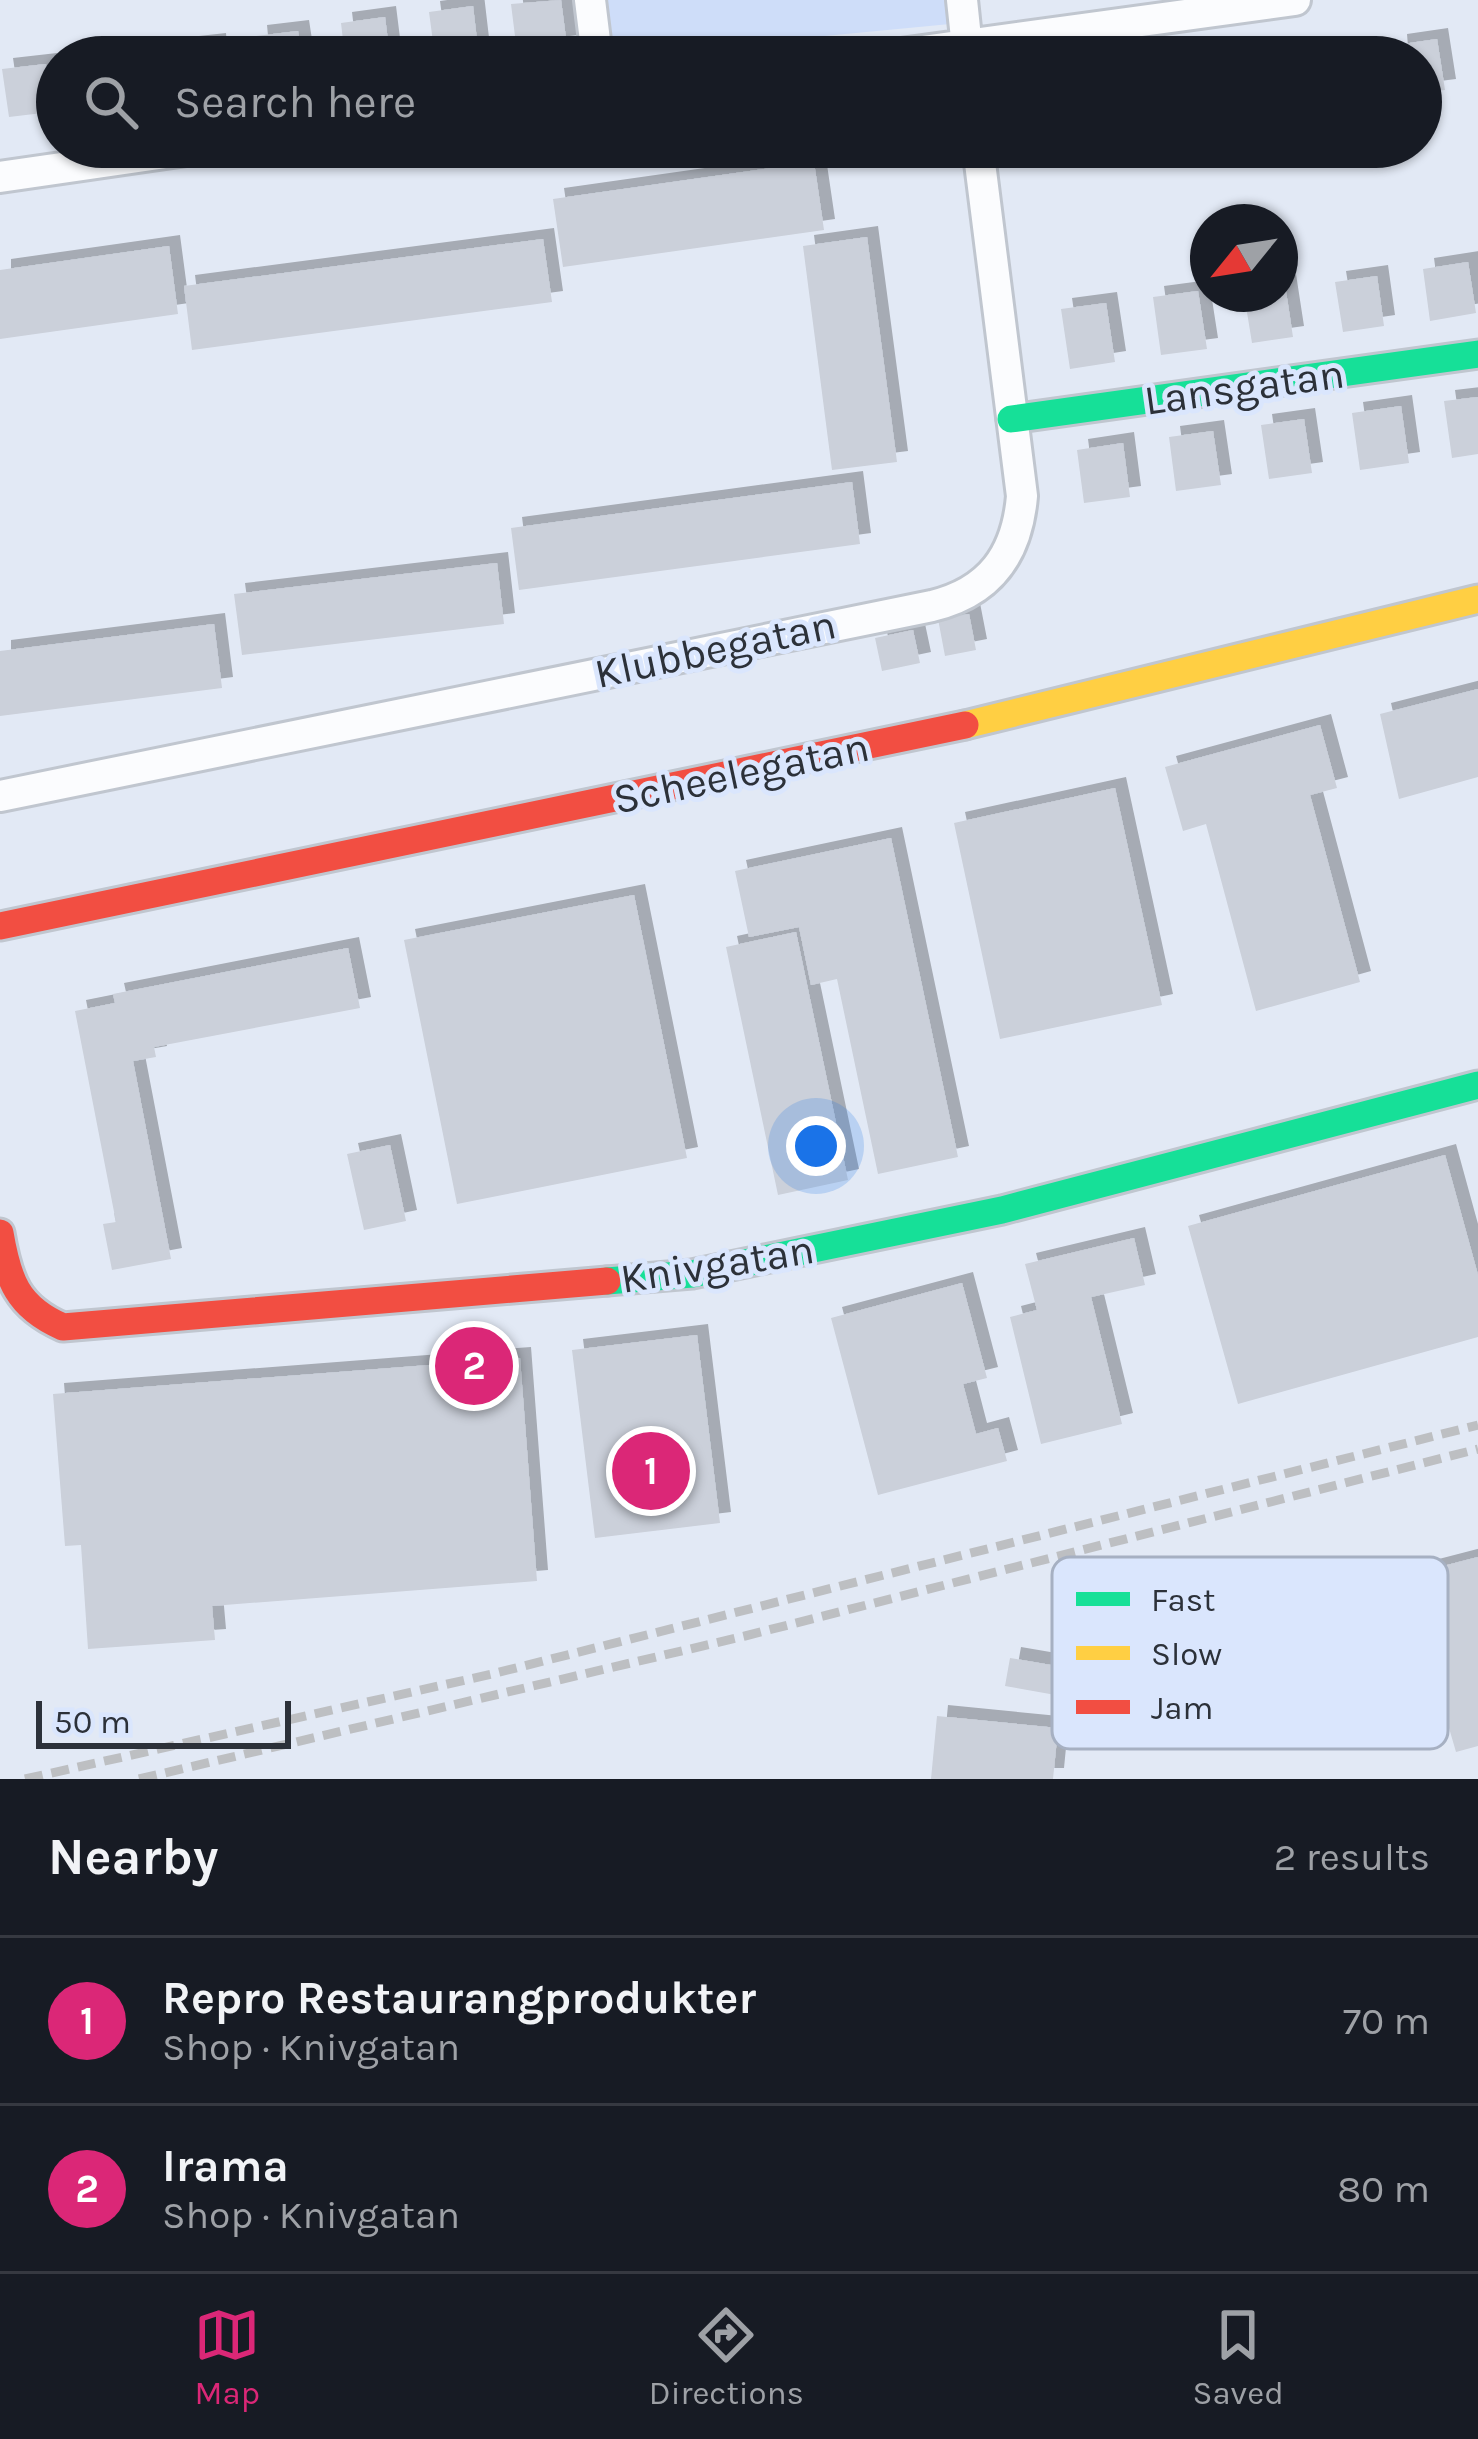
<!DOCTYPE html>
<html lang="en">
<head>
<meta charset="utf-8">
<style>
	:root { --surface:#171b24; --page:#242831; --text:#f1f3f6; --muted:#9ea1a6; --line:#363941; --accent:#db2777 }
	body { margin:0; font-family:Karla,sans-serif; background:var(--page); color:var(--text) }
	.compass { position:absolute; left:1190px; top:204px; width:108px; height:108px; border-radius:50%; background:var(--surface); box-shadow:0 3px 9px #0004; rotate:240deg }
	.scale { position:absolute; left:36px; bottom:30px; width:255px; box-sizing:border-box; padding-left:12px; border:6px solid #2c3139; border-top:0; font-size:33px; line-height:42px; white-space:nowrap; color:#2c3139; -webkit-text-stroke:9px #dae6fd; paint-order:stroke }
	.you { position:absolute; left:816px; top:1146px; width:42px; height:42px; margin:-30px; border:9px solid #fff; border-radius:50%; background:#1a73e8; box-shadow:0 0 0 18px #1a73e833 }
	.badge { display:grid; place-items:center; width:78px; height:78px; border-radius:50%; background:var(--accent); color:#fff; font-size:39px; font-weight:700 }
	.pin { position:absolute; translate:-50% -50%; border:6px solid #fff; box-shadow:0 3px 12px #0006 }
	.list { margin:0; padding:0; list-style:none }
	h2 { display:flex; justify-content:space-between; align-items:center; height:156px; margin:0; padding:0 48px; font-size:51px }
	h2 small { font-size:39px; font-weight:400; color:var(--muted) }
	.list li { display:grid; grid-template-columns:78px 1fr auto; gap:36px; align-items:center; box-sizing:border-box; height:168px; padding:0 48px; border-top:3px solid var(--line) }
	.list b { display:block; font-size:45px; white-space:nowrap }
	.list p { margin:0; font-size:39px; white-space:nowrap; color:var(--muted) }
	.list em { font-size:39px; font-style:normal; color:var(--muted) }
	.icon { flex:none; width:66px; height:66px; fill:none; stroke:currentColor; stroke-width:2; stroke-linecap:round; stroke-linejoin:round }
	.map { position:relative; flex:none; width:1478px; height:1779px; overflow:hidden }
	.search { position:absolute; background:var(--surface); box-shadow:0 3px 9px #0004; left:36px; right:36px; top:36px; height:132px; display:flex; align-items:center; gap:30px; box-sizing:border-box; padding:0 42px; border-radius:66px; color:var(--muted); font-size:45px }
	.sheet { height:492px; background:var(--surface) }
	nav { display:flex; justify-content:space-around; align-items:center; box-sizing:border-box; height:168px; border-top:3px solid var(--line); background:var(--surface); font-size:33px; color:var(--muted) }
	nav a { display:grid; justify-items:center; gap:6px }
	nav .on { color:var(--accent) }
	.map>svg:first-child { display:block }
	.green { fill:#ceddf9 }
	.building { fill:#cbd0da; filter:url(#shadow) }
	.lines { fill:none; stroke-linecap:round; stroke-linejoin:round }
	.street-casing { stroke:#c0c6cf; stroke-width:36 }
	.fast-casing { stroke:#c0c6cf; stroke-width:33 }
	.slow-casing { stroke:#c0c6cf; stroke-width:33 }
	.jam-casing { stroke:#c0c6cf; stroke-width:33 }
	.street { stroke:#fbfcfe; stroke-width:30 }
	.fast { stroke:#16e098; stroke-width:27 }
	.slow { stroke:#ffcf43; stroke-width:27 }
	.jam { stroke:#f24e42; stroke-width:27 }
	.rail { stroke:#bdbfc2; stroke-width:9; stroke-dasharray:18 9; stroke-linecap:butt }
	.labels { text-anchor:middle; stroke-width:10; stroke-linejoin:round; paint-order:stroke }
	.street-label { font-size:42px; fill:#2c3139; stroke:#dae6fd }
	.key { fill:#dae6fd; stroke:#a6b0c2; stroke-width:3 }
	.key-label { font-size:33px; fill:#2c3139 }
</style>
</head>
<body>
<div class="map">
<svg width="1478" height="1779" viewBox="0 0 1478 1779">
	<defs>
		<filter id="shadow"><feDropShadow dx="11" dy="-11" stdDeviation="0" flood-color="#0004"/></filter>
	</defs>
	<rect width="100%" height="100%" fill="#e2e9f5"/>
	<path class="green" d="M 600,0 L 948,0 L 950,24 L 606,57 Z"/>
	<path class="building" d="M 561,0 L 567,46 L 517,52 L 511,4 Z
		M 473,6 L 479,57 L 435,57 L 429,12 Z
		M 385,17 L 390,57 L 345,57 L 341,23 Z
		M 298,31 L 302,57 L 258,57 L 256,36 Z
		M 1437,39 L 1445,90 L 1421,93 L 1421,57 L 1397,57 L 1396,45 Z
		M 215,44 L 216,57 L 171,57 L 170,49 Z
		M 1348,47 L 1350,57 L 1299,57 L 1299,54 Z
		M 46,64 L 51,112 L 9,117 L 2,69 Z
		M 814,162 L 824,230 L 563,267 L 553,199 Z
		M 867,237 L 897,462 L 832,470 L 803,246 Z
		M 543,239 L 552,302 L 192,350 L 184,286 Z
		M 169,246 L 178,314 L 0,339 L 0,270 Z
		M 1468,262 L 1476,313 L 1430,321 L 1423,269 Z
		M 1377,276 L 1384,326 L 1343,332 L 1335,282 Z
		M 1285,285 L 1293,337 L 1252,343 L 1244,294 L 1280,294 Z
		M 1198,291 L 1207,349 L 1161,355 L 1153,297 Z
		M 1106,303 L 1115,362 L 1070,369 L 1061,309 Z
		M 1478,397 L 1478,454 L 1452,458 L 1444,401 Z
		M 1401,406 L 1409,463 L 1360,470 L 1352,413 Z
		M 1304,419 L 1312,473 L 1269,479 L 1261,425 Z
		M 1213,431 L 1221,485 L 1176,491 L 1169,437 Z
		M 1123,443 L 1130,497 L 1084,503 L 1077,450 Z
		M 852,482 L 860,544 L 519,590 L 511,528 Z
		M 497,563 L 504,624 L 242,655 L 234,594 Z
		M 969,614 L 976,650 L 945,656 L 938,619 Z
		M 214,624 L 222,688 L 0,716 L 0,651 Z
		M 913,630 L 920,663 L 882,671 L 875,638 Z
		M 1478,689 L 1478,777 L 1399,799 L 1380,714 Z
		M 1320,725 L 1337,788 L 1310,795 L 1360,982 L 1256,1011 L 1206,824 L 1183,831 L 1165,767 Z
		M 1115,788 L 1162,1005 L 1000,1039 L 954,823 Z
		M 891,838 L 958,1157 L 878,1174 L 837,979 L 811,985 L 799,927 L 749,937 L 735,871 Z
		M 634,895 L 687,1158 L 457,1204 L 404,940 Z
		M 796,932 L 848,1180 L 778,1195 L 726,947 Z
		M 348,948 L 360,1008 L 154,1047 L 156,1057 L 133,1061 L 171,1259 L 112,1270 L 103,1224 L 116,1222 L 75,1011 L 115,1003 L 113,994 Z
		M 390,1145 L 406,1221 L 364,1230 L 347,1154 Z
		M 1445,1155 L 1478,1275 L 1478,1337 L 1238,1404 L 1188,1226 Z
		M 1134,1238 L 1145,1285 L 1091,1297 L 1122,1424 L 1041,1444 L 1010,1317 L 1037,1310 L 1025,1264 Z
		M 962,1283 L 987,1378 L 963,1384 L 976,1434 L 998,1428 L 1007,1461 L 878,1495 L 831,1318 Z
		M 697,1335 L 720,1523 L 595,1538 L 572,1350 Z
		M 520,1358 L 537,1581 L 212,1606 L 215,1640 L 88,1649 L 81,1545 L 65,1546 L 53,1394 Z
		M 1478,1557 L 1478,1746 L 1456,1752 L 1440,1697 L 1302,1732 L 1267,1599 L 1286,1595 L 1289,1606 Z
		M 1010,1658 L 1139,1680 L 1134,1709 L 1005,1686 Z
		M 937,1716 L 1058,1728 L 1053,1779 L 931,1779 Z"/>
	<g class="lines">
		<defs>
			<path id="street" d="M 590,0 L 597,57
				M 962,0 L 968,57
				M 879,57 L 1295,0
				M 0,177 L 207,147
				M 0,796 L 932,606 C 990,592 1017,555 1022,496 L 978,147"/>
			<path id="fast" d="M 1011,419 L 1478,354
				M 607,1281 L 692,1274 L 1002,1210 L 1478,1085"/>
			<path id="slow" d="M 965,725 L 1478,599"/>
			<path id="jam" d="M 0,926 L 965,725
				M 0,1233 C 8,1280 17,1307 63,1327 L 607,1281"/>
		</defs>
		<use href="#street" class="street-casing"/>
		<use href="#fast" class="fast-casing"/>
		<use href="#slow" class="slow-casing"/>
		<use href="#jam" class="jam-casing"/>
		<use href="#street" class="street"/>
		<use href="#fast" class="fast"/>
		<use href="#slow" class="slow"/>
		<use href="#jam" class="jam"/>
		<path class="rail" d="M 25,1779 L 492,1674 L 1478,1425
			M 139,1779 L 745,1636 L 1478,1449"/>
	</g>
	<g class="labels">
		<g class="street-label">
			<text transform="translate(1244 386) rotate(-8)" y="15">Lansgatan</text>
			<text transform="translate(715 648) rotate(-12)" y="15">Klubbegatan</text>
			<text transform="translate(741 772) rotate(-12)" y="15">Scheelegatan</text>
			<text transform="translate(717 1263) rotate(-9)" y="15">Knivgatan</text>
		</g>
	</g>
	<rect x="1052" y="1557" width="396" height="192" rx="18" class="key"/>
	<rect x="1076" y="1592" width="54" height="14" fill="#16e098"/>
	<rect x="1076" y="1646" width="54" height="14" fill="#ffcf43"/>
	<rect x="1076" y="1700" width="54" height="14" fill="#f24e42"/>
	<g class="key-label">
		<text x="1151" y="1611">Fast</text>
		<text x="1151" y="1665">Slow</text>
		<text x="1151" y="1719">Jam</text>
	</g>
</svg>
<svg class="compass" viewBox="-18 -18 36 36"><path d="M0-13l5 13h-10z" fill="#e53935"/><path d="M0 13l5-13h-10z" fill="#9ea1a6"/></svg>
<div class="scale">50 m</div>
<div class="you"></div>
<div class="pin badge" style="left:651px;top:1471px">1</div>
<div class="pin badge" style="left:474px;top:1366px">2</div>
<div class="search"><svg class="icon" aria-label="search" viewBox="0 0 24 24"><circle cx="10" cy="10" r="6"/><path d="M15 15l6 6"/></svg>Search here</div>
</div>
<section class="sheet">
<h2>Nearby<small>2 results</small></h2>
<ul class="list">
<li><span class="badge">1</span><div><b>Repro Restaurangprodukter</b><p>Shop · Knivgatan</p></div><em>70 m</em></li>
<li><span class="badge">2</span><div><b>Irama</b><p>Shop · Knivgatan</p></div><em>80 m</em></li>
</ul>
</section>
<nav>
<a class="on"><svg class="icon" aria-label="map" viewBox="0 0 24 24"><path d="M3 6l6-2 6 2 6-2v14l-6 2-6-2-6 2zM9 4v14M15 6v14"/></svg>Map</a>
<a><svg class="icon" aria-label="directions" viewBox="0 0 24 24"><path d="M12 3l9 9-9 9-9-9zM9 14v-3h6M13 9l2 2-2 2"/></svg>Directions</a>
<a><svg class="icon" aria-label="saved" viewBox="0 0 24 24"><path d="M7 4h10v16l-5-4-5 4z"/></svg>Saved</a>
</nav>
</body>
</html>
